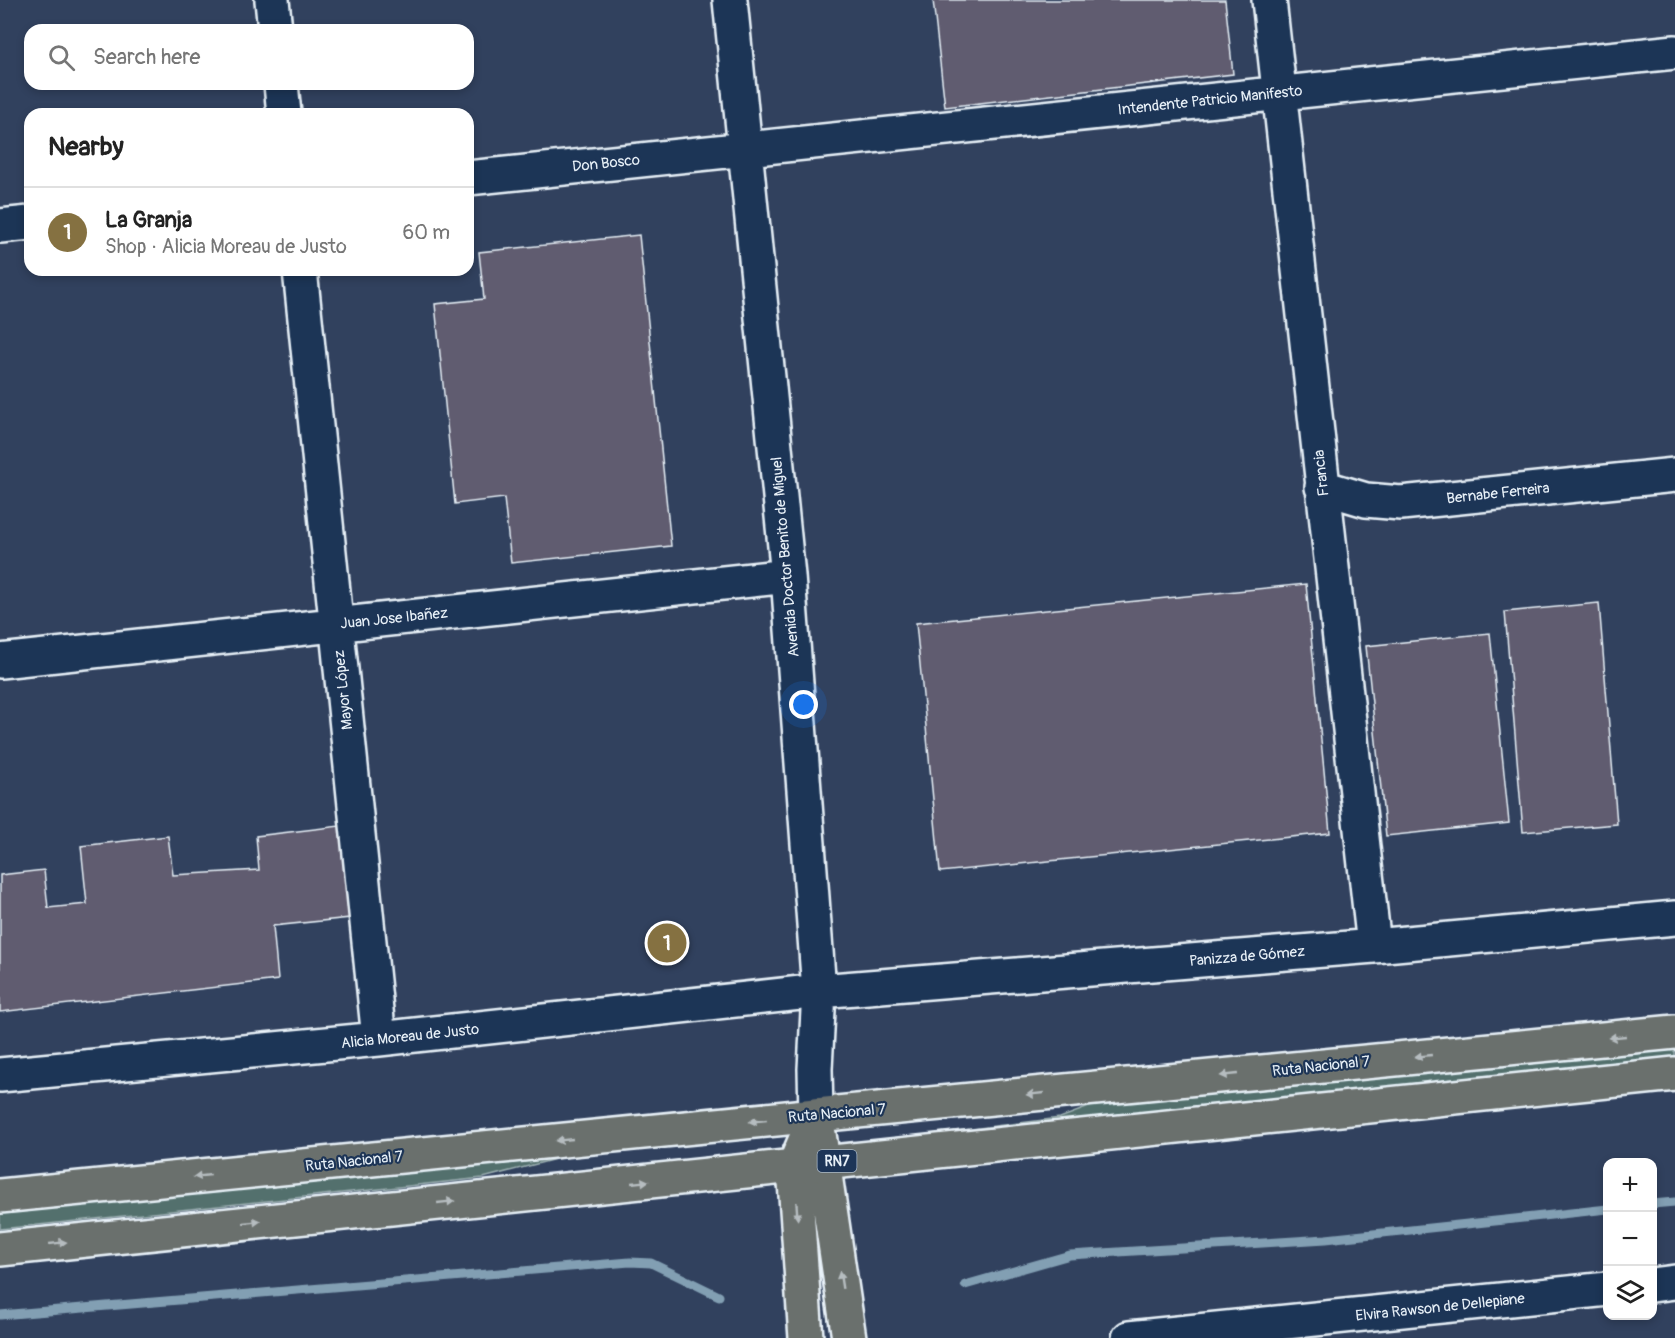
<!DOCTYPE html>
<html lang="en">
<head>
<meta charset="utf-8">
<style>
	:root { --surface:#fff; --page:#f6f6f6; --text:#222; --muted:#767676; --line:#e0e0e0; --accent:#857141 }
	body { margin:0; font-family:Pangolin,sans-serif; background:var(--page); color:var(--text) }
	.controls { position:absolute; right:18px; bottom:18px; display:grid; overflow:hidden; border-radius:12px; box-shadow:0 3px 9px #0003 }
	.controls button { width:54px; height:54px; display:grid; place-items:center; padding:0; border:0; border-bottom:2px solid var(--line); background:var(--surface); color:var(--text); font:30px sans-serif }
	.you { position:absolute; left:804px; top:705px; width:21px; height:21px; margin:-15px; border:4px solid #fff; border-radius:50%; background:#1a73e8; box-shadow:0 0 0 9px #1a73e833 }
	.badge { display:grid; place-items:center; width:39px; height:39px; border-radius:50%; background:var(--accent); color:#fff; font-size:20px; font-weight:700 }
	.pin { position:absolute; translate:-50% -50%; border:3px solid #fff; box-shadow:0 2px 6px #0006 }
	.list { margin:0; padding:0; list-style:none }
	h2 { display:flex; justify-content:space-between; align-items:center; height:78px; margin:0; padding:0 24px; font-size:26px }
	h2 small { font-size:20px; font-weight:400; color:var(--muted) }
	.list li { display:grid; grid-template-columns:39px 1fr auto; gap:18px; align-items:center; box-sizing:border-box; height:90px; padding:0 24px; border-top:2px solid var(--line) }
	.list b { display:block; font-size:22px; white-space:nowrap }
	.list p { margin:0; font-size:20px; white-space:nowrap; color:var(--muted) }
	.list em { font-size:20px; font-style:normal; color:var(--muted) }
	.icon { flex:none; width:33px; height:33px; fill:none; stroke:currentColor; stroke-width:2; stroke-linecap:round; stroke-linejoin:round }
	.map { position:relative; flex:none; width:1675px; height:1338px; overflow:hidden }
	.search { position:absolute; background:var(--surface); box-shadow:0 3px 9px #0003; left:24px; top:24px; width:450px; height:66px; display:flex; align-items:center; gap:15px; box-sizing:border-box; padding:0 21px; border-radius:18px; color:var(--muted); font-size:22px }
	.panel { position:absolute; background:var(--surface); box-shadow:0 3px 9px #0003; left:24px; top:108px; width:450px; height:168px; border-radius:18px }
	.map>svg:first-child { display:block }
	.green { fill:#526f6d; stroke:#9db0b2; stroke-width:1.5 }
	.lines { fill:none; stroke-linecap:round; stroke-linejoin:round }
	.stream { stroke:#829fb3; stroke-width:9 }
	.building { fill:#605c6f; stroke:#e8f1f8; stroke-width:1.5 }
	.minor-casing { stroke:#e8f1f8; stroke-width:38 }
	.major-casing { stroke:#e8f1f8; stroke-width:38 }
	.highway-casing { stroke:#e8f1f8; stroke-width:38 }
	.minor { stroke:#1d3557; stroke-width:33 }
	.major { stroke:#6b706d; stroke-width:33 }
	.highway { stroke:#6b706d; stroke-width:33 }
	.oneway { fill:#b6bdc0 }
	.labels { text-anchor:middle; stroke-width:4.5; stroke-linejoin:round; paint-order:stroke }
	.shield { fill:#1d3557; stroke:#abb9c8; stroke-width:1.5 }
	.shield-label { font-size:14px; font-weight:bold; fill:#e8f1f8 }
	.street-label { font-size:15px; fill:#e8f1f8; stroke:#1d3557 }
</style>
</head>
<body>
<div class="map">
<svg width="1675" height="1338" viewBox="0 0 1675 1338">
	<rect width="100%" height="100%" fill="#31415e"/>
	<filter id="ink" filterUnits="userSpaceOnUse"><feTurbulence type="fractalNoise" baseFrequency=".0167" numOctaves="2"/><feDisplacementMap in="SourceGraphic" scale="12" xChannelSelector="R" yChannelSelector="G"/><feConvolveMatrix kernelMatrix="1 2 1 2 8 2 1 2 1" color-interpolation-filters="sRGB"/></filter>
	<g filter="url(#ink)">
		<path class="green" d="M 1675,1040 L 1675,1059 L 891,1139 L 1060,1118 L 1118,1096 Z
			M 571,1155 L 483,1178 L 0,1229 L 0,1211 Z"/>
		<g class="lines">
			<path class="stream" d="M 1652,1204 L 1675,1202
				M 965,1285 L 1070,1255 L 1326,1239 L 1608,1209
				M 0,1315 L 630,1262 L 651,1263 L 719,1296"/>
		</g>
		<path class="building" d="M 933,0 L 1225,0 L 1233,74 L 945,107 Z
			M 639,235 L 671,546 L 511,563 L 504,498 L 455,504 L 435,304 L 484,299 L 479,252 Z
			M 1306,584 L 1330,833 L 940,872 L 916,623 Z
			M 1599,603 L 1617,824 L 1523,832 L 1505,612 Z
			M 1490,633 L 1509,823 L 1386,836 L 1366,646 Z
			M 340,826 L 350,918 L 273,926 L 278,980 L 0,1012 L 0,875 L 44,870 L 48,908 L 87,904 L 81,846 L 168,836 L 173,875 L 259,870 L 256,836 Z"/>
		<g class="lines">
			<defs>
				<path id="minor" d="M 272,0 L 275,30
					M 730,0 L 788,576 L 819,991 L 815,1069 L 816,1115
					M 1269,0 L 1374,946
					M 281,84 L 284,114
					M 468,178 L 1675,52
					M 0,226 L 30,223
					M 300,270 L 379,1039
					M 1322,487 L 1366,500 L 1401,503 L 1675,475
					M 0,661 L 788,576
					M 0,1075 L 379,1039 L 819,991 L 1374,946 L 1675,918
					M 1652,1285 L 1675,1282
					M 1129,1338 L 1608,1289"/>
				<path id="major" d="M 819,1134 L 849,1338
					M 806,1338 L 794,1167 L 816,1115"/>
				<path id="highway" d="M 0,1196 L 816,1115 L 1675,1032
					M 0,1249 L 1675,1074"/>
			</defs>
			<use href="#minor" class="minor-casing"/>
			<use href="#major" class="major-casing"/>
			<use href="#highway" class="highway-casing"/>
			<use href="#minor" class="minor"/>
			<use href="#major" class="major"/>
			<use href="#highway" class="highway"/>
		</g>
		<defs><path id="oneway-solid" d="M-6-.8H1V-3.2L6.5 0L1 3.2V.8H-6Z" transform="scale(1.5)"/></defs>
		<g class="oneway">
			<use href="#oneway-solid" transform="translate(1617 1037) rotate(174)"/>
			<use href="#oneway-solid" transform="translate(1423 1056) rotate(174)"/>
			<use href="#oneway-solid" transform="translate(1229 1075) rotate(174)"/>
			<use href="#oneway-solid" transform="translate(1035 1094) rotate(174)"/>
			<use href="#oneway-solid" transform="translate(758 1121) rotate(174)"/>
			<use href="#oneway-solid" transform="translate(564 1140) rotate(174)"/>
			<use href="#oneway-solid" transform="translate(202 1176) rotate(174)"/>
			<use href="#oneway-solid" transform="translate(640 1182) rotate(-6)"/>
			<use href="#oneway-solid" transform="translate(446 1202) rotate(-6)"/>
			<use href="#oneway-solid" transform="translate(797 1211) rotate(86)"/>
			<use href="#oneway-solid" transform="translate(252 1222) rotate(-6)"/>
			<use href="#oneway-solid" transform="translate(58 1243) rotate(-6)"/>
			<use href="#oneway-solid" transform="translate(841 1280) rotate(-99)"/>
		</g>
	</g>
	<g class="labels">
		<rect class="shield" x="817.5" y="1150" width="39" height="22" rx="4.5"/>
		<g class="shield-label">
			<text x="837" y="1166">RN7</text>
		</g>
		<g class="street-label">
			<text transform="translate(1210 100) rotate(-6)" y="5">Intendente Patricio Manifesto</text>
			<text transform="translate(606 163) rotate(-6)" y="5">Don Bosco</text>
			<text transform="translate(1321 473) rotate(-96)" y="5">Francia</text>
			<text transform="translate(1498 493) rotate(-6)" y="5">Bernabe Ferreira</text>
			<text transform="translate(785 557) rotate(-95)" y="5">Avenida Doctor Benito de Miguel</text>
			<text transform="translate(394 618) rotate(-6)" y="5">Juan Jose Ibañez</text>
			<text transform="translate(343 690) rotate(-96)" y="5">Mayor López</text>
			<text transform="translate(1247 956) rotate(-5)" y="5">Panizza de Gómez</text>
			<text transform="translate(410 1036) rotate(-6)" y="5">Alicia Moreau de Justo</text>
			<text transform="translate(1321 1066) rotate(-6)" y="5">Ruta Nacional 7</text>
			<text transform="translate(837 1113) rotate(-5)" y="5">Ruta Nacional 7</text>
			<text transform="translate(354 1161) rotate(-6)" y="5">Ruta Nacional 7</text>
			<text transform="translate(1440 1307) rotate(-6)" y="5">Elvira Rawson de Dellepiane</text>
		</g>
	</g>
</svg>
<div class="controls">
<button>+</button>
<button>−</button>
<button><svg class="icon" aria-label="layers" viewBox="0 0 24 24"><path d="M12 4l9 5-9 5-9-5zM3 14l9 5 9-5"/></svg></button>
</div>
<div class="you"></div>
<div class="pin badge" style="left:667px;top:943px">1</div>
<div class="search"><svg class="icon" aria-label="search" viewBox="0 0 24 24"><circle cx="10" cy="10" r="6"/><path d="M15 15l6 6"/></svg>Search here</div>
<section class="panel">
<h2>Nearby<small></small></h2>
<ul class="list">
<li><span class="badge">1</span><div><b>La Granja</b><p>Shop · Alicia Moreau de Justo</p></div><em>60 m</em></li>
</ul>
</section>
</div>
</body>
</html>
